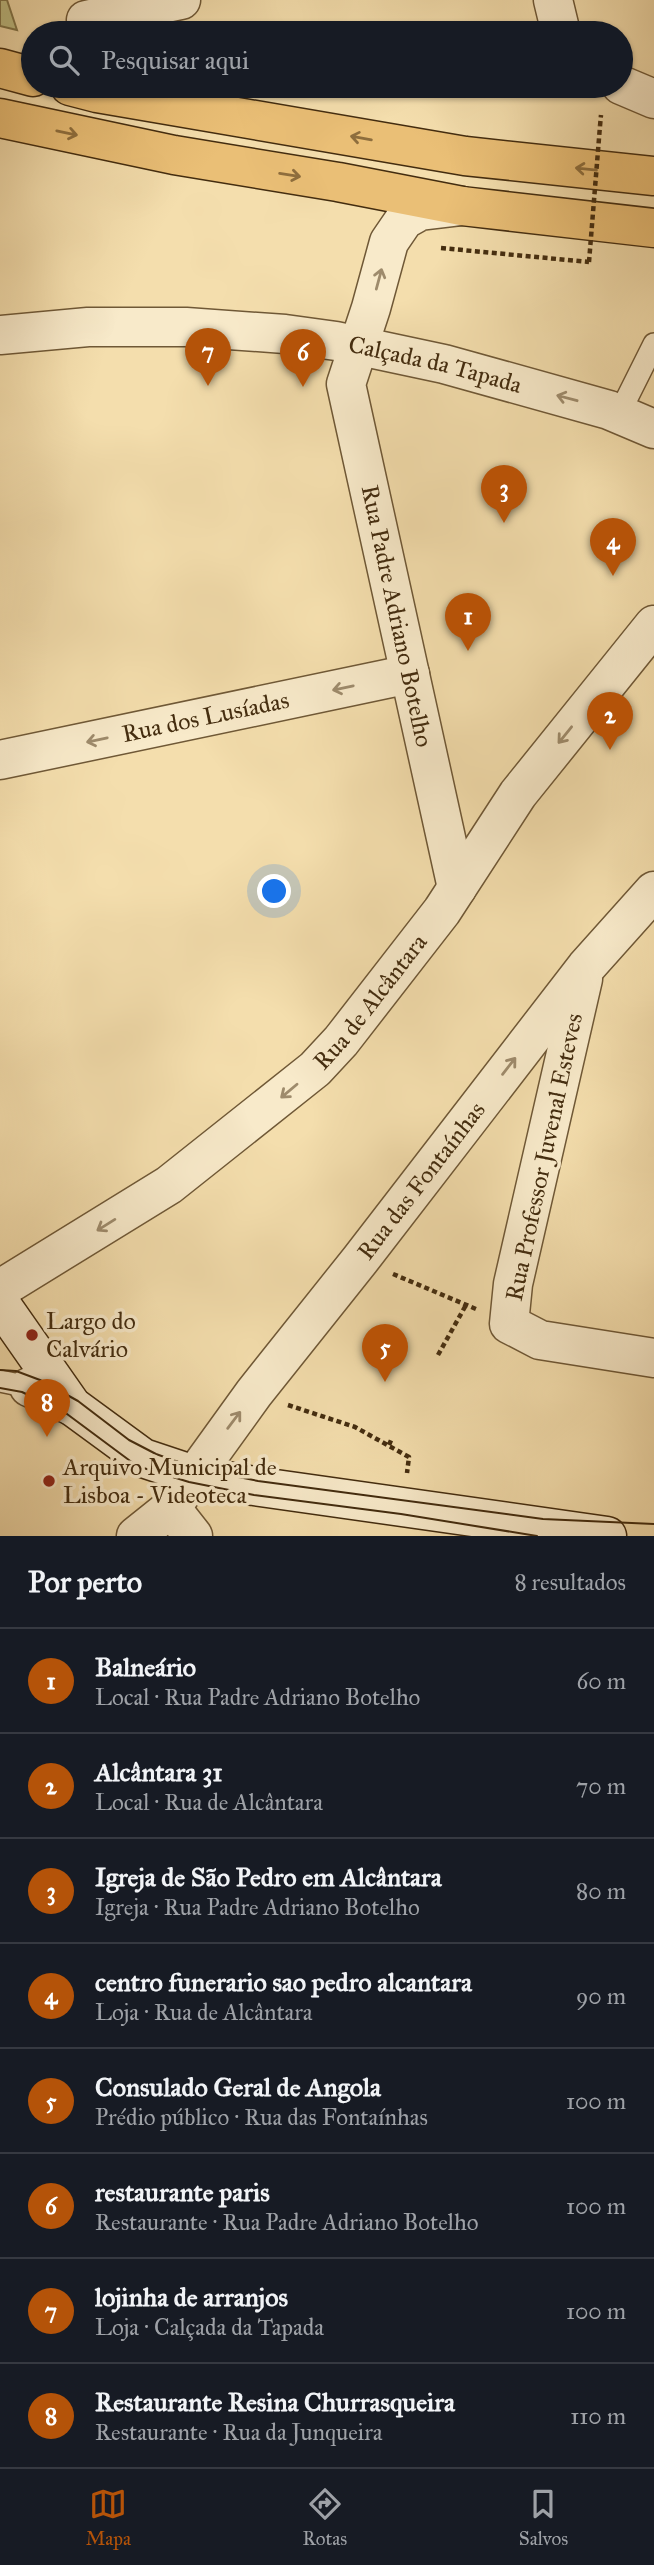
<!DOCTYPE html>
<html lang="pt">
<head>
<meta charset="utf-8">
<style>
	:root { --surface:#171b24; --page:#20242c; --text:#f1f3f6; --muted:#9ea1a6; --line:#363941; --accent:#b45309 }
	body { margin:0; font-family:"IM FELL Great Primer",serif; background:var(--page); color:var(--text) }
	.you { position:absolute; left:275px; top:892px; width:24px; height:24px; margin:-18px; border:5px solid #fff; border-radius:50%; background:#1a73e8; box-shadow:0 0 0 10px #1a73e833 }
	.badge { display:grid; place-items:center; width:46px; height:46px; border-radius:50%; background:var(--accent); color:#fff; font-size:23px; font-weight:700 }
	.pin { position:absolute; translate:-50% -58px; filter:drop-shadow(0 2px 4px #0008) }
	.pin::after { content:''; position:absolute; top:37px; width:24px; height:21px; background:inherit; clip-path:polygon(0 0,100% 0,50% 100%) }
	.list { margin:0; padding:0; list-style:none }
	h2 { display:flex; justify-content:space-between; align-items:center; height:91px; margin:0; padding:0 28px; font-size:30px }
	h2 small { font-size:23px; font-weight:400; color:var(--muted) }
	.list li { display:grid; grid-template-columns:46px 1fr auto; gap:21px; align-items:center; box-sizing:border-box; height:105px; padding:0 28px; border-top:2px solid var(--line) }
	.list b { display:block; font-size:26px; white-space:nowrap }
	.list p { margin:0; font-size:23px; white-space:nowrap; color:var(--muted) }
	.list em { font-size:23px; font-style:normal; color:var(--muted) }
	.icon { flex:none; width:38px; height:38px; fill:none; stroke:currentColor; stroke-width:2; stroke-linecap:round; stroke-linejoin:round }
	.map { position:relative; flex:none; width:654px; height:1536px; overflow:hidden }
	.search { position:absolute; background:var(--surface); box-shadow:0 2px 5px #0004; left:21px; right:21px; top:21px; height:77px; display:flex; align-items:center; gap:18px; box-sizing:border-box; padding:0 24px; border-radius:38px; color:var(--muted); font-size:26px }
	.sheet { height:931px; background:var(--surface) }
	nav { display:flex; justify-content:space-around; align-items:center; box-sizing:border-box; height:98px; border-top:2px solid var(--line); background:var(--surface); font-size:19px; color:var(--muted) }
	nav a { display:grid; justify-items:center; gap:4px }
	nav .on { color:var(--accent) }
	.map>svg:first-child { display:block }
	.green { fill:#c0c086; stroke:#82764a; stroke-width:2 }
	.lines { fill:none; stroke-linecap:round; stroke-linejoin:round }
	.lane-casing { stroke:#6f5836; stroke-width:24 }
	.street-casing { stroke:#6f5836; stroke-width:41 }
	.secondary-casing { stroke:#432c0f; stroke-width:41 }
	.highway-casing { stroke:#432c0f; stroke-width:41 }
	.path { stroke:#432c0f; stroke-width:4.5; stroke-dasharray:5 3.5; stroke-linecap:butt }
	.lane { stroke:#f8eaca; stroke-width:21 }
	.street { stroke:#f8eaca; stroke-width:38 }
	.secondary { stroke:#f8eaca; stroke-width:38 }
	.highway { stroke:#eabf76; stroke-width:38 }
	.tram { stroke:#432c0f; stroke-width:2 }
	.path-bridge { stroke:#432c0f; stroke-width:4.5; stroke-dasharray:5 3.5; stroke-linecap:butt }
	.oneway { stroke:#8e6e3d }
	.oneway2 { stroke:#9e8b6c }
	.poi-dot { fill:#8f2418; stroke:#f8eaca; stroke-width:2.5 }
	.labels { text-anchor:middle; stroke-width:7; stroke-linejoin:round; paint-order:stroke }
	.street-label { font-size:24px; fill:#432c0f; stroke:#f8eaca }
	.poi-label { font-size:24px; fill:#432c0f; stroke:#f8eaca; text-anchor:start }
</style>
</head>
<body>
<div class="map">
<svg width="654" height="1536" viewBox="0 0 654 1536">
	<rect width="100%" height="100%" fill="#f4dead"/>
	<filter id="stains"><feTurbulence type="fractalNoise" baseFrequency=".00286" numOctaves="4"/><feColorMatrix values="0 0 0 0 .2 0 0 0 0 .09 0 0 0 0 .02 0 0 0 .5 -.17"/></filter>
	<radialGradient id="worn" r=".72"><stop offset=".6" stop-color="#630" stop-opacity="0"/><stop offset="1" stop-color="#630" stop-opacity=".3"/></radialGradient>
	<path class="green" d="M 0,0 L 7,0 L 17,30 L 0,26 Z"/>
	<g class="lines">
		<defs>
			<path id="lane" d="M 619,414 L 654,344
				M 0,1381 L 29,1387"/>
			<g id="street">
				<path d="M 553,0 L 561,33"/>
				<path d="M 86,20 L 181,0"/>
				<path d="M 621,85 L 654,99"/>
				<path id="s1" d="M 0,335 L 88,327 L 186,327 L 285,334 L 336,341 L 444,364 L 609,410 L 654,429"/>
				<path id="s2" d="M 0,760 L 410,674"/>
				<path d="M 457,888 L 346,384 L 371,308 L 389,242 L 404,220 L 420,211 L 462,206"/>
				<path d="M 583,979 L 513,1284 L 509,1324 L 540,1340 L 654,1358"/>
				<path id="s3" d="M 0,1289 L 169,1185 L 315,1069 L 341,1041 L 442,911 L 518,794 L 654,625"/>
				<path d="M 29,1387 L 72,1406"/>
				<path d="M 171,1508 L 193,1536"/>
				<path id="s4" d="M 136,1536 L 171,1508 L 254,1393 L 360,1260 L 586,967 L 654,891"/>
			</g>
			<path id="secondary" d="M 0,1303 L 72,1406 L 143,1458 L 194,1475 L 254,1486 L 607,1536"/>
			<path id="highway" d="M 0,68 L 33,77
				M 70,86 L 97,93 L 465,156 L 654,176
				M 0,118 L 174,155 L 338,182 L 462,206 L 654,228"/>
		</defs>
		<use href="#lane" class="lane-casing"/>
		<use href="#street" class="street-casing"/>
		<use href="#secondary" class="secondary-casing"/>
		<use href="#highway" class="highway-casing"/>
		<path class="path" d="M 600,126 L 601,115
			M 441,248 L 589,262
			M 393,1274 L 476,1309
			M 438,1355 L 466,1305
			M 288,1405 L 355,1427 L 409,1457 L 407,1473
			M 389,1445 L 392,1438"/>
		<use href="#lane" class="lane"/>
		<use href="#street" class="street"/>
		<use href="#secondary" class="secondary"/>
		<use href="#highway" class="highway"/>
		<path class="tram" d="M 0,1370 L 16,1371 L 40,1380 L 78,1401 L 129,1440 L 156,1454 L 198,1469 L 258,1481 L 543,1519 L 654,1524
			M 0,1388 L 22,1392 L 67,1414 L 137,1466 L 189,1482 L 254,1495 L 401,1514 L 537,1536"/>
		<path class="path-bridge" d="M 589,262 L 600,126"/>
	</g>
	<defs><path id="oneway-shaft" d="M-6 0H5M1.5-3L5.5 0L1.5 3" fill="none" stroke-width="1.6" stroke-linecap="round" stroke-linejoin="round" transform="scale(1.75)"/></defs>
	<g class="oneway">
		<use href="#oneway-shaft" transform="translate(67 133) rotate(12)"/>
		<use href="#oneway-shaft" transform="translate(361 138) rotate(-170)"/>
		<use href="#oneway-shaft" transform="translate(586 169) rotate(-174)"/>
		<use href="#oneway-shaft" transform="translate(290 175) rotate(9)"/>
	</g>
	<g class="oneway2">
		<use href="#oneway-shaft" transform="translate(379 279) rotate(-75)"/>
		<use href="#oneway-shaft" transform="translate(567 398) rotate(-165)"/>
		<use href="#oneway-shaft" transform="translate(343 688) rotate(168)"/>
		<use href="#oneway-shaft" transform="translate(565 735) rotate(129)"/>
		<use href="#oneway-shaft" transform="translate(97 740) rotate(168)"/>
		<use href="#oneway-shaft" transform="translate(509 1066) rotate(-52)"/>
		<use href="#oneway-shaft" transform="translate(289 1091) rotate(140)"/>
		<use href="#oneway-shaft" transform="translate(106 1225) rotate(148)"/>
		<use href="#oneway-shaft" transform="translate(234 1420) rotate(-53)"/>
	</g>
	<g class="poi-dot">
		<circle cx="32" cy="1335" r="7"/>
		<circle cx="49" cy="1481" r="7"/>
	</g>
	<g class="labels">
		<g class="street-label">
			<text dy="8" stroke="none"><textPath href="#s1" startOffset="439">Calçada da Tapada</textPath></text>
			<text transform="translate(397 616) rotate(78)" y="8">Rua Padre Adriano Botelho</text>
			<text dy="8" stroke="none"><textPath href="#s2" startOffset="210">Rua dos Lusíadas</textPath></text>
			<text dy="8" stroke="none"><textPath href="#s3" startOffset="472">Rua de Alcântara</textPath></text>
			<text transform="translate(544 1157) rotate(-78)" y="8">Rua Professor Juvenal Esteves</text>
			<text dy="8" stroke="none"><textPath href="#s4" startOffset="457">Rua das Fontaínhas</textPath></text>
		</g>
		<g class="poi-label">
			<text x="46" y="1329">Largo do<tspan x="46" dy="28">Calvário</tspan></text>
			<text x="63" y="1475">Arquivo Municipal de<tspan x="63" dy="28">Lisboa - Videoteca</tspan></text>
		</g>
	</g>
	<rect width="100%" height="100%" filter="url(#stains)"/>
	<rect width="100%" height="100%" fill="url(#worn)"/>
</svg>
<div class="you"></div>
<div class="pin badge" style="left:468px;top:651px">1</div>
<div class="pin badge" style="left:610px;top:750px">2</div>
<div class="pin badge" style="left:504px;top:523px">3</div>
<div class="pin badge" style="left:613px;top:576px">4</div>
<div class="pin badge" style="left:385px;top:1382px">5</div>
<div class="pin badge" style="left:303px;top:387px">6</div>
<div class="pin badge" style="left:208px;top:386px">7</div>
<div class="pin badge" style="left:47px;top:1437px">8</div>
<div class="search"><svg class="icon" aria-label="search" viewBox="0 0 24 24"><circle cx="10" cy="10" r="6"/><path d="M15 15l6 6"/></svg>Pesquisar aqui</div>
</div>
<section class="sheet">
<h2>Por perto<small>8 resultados</small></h2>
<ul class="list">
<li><span class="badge">1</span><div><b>Balneário</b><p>Local · Rua Padre Adriano Botelho</p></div><em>60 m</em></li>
<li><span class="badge">2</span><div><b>Alcântara 31</b><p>Local · Rua de Alcântara</p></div><em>70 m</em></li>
<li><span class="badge">3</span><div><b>Igreja de São Pedro em Alcântara</b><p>Igreja · Rua Padre Adriano Botelho</p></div><em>80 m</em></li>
<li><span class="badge">4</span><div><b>centro funerario sao pedro alcantara</b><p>Loja · Rua de Alcântara</p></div><em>90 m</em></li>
<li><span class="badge">5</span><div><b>Consulado Geral de Angola</b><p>Prédio público · Rua das Fontaínhas</p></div><em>100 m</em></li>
<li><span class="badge">6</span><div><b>restaurante paris</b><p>Restaurante · Rua Padre Adriano Botelho</p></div><em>100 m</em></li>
<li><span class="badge">7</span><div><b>lojinha de arranjos</b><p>Loja · Calçada da Tapada</p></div><em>100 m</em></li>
<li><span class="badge">8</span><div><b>Restaurante Resina Churrasqueira</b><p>Restaurante · Rua da Junqueira</p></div><em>110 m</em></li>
</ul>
</section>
<nav>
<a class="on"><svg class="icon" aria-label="map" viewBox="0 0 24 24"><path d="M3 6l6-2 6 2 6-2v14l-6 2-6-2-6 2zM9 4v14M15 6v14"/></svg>Mapa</a>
<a><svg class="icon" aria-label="directions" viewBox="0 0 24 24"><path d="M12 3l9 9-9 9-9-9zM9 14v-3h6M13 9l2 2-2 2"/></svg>Rotas</a>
<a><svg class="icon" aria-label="saved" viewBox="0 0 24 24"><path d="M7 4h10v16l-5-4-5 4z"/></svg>Salvos</a>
</nav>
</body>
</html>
